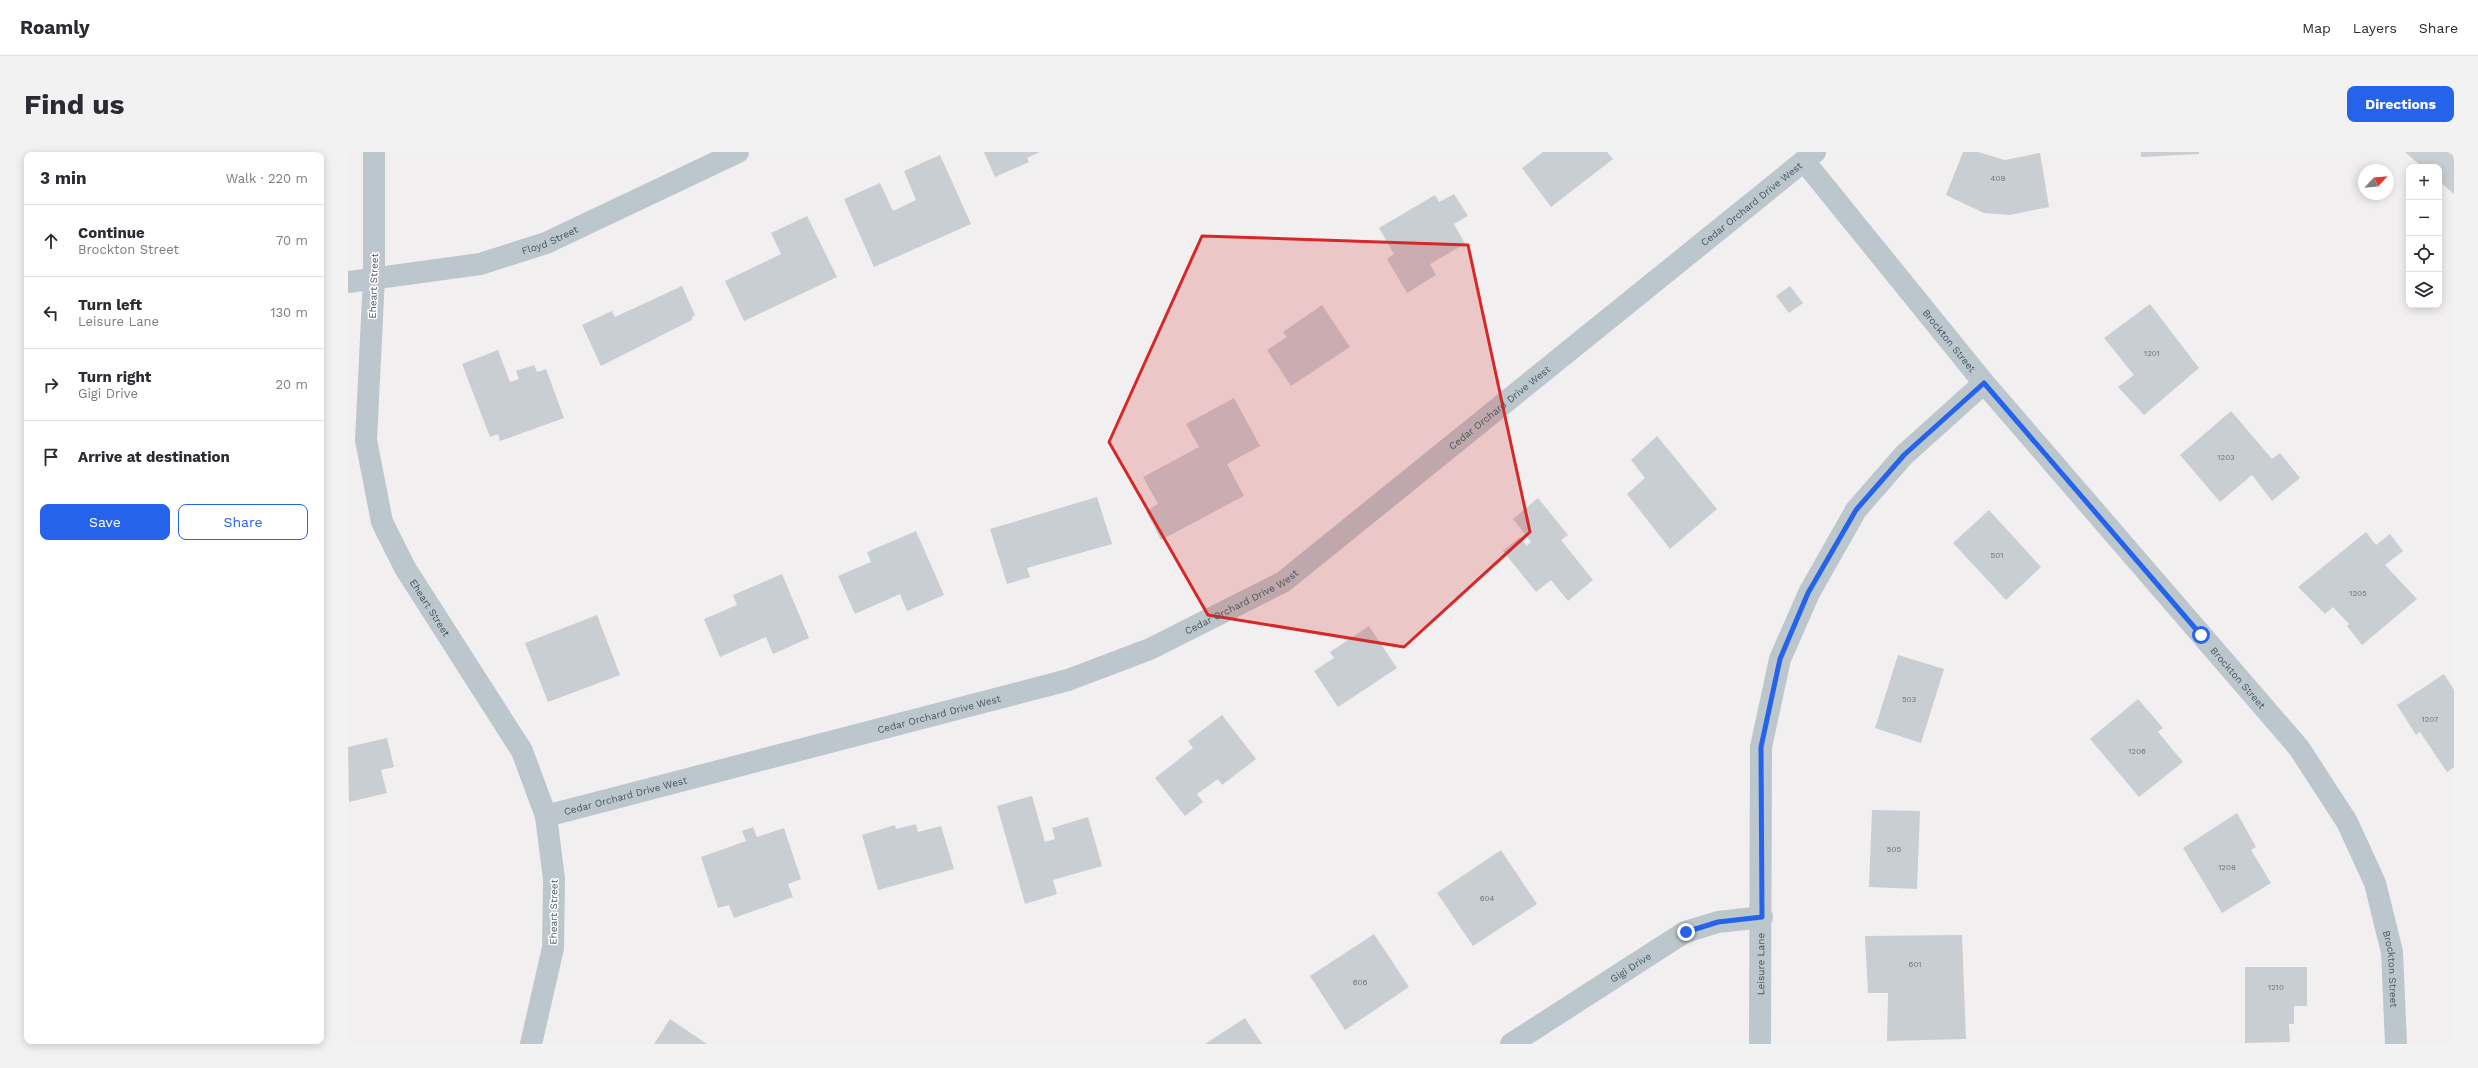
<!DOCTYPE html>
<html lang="en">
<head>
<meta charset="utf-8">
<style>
	:root { --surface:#fff; --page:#f2f2f3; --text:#2b2b33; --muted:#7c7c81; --line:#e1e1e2; --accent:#2563eb }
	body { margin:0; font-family:"Work Sans",sans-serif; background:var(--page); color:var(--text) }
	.controls { position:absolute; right:12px; top:12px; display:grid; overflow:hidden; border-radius:8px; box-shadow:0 2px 10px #0003 }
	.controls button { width:36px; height:36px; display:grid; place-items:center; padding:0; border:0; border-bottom:1px solid var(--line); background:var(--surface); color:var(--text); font:20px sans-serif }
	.compass { position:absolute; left:2010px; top:12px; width:36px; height:36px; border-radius:50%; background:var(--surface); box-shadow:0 2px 10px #0003; rotate:64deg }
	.stop { position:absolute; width:12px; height:12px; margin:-9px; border:3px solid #2563eb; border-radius:50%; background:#fff }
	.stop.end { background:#2563eb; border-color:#fff; box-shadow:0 1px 4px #0008 }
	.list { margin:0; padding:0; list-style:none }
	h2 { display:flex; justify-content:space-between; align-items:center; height:52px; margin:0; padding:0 16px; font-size:17px }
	h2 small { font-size:13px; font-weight:400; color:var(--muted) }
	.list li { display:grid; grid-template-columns:26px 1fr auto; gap:12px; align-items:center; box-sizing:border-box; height:72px; padding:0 16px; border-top:1px solid var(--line) }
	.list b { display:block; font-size:15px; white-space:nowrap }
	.list p { margin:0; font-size:13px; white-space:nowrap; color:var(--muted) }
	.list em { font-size:13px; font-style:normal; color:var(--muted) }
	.actions { display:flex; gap:8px; padding:12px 16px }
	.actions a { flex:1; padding:9px 0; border:1px solid var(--accent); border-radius:8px; text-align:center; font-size:14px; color:var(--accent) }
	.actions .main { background:var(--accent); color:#fff }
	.icon { flex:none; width:22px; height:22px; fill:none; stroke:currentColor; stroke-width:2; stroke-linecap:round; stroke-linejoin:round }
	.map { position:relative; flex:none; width:2106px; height:892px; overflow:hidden; border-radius:8px }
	header { display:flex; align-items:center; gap:24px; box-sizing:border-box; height:56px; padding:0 20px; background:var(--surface); border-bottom:1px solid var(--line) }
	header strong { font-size:19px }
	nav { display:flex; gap:22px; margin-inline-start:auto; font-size:14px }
	.intro { display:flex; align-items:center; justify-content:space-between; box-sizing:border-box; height:96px; padding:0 24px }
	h1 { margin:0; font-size:28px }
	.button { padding:10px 18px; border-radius:8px; background:var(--accent); color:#fff; font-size:14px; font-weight:700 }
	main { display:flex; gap:24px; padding:0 24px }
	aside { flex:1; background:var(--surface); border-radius:8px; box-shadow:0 2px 10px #0003 }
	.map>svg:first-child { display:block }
	.building { fill:#c9ced2 }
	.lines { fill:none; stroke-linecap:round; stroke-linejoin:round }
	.minor { stroke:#bbc7cc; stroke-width:22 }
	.route { stroke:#2563eb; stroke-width:5 }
	.marked { fill:#d62828; fill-opacity:0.2; stroke:#d62828; stroke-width:3; stroke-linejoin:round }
	.labels { text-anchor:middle; stroke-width:3; stroke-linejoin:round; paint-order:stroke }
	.number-label { font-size:8px; fill:#68757a }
	.street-label { font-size:10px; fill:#48575c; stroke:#fff }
</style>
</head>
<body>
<header>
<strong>Roamly</strong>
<nav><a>Map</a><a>Layers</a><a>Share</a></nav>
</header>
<div class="intro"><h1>Find us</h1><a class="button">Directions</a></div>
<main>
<aside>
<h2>3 min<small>Walk · 220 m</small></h2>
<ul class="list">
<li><svg class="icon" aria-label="ahead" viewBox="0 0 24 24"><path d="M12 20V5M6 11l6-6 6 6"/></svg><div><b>Continue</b><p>Brockton Street</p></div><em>70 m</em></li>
<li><svg class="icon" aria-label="left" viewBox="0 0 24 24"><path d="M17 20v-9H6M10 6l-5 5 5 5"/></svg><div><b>Turn left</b><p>Leisure Lane</p></div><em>130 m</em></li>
<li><svg class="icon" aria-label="right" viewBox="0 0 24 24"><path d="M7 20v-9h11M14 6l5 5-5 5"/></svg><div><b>Turn right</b><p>Gigi Drive</p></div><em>20 m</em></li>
<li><svg class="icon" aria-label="arrive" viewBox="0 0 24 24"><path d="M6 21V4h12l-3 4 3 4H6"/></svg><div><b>Arrive at destination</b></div></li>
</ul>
<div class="actions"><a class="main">Save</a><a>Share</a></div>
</aside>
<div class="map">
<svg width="2106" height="892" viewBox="0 0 2106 892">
	<rect width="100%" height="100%" fill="#f2eff0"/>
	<path class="building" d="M 636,0 L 692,0 L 679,6 L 681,10 L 647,25 Z
		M 1195,0 L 1259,0 L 1265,7 L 1203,55 L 1174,16 Z
		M 1615,0 L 1630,0 L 1657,8 L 1692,1 L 1701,55 L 1662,63 L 1636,61 L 1598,43 Z
		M 1793,0 L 1851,0 L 1851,2 L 1793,5 Z
		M 2057,0 L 2106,0 L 2106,42 L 2091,29 L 2091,15 L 2074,15 Z
		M 592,3 L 623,72 L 526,115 L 496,47 L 532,31 L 545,59 L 568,48 L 556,19 Z
		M 1106,42 L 1120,64 L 1106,72 L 1117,92 L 1082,112 L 1088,123 L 1059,141 L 1039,107 L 1046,102 L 1031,76 L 1087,43 L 1091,50 Z
		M 459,64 L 489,125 L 396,169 L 377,129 L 433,102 L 423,81 Z
		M 334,134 L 347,163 L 344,165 L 344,168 L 253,214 L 234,173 L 264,159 L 267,165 Z
		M 1442,134 L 1455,151 L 1441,161 L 1428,144 Z
		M 1802,152 L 1851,216 L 1796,263 L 1770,235 L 1786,223 L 1756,186 Z
		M 974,153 L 1002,195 L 943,234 L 919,198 L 939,185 L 935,180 Z
		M 150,198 L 162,230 L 171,227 L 168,219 L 186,213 L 189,220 L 198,217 L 216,266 L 152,289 L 150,282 L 142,285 L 114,212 Z
		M 886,246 L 912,294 L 879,312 L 896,344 L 813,388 L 798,359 L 810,352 L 795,325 L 851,295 L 838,272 Z
		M 1883,259 L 1924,307 L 1932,301 L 1952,326 L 1924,349 L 1904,323 L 1872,350 L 1832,303 Z
		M 1309,284 L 1369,357 L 1322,397 L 1279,342 L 1297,326 L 1283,308 Z
		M 749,345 L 764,392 L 679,416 L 682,425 L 659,432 L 642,377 Z
		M 1190,346 L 1220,383 L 1213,388 L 1245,428 L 1220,449 L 1203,428 L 1188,440 L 1155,399 L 1172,385 L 1179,394 L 1183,390 L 1165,367 Z
		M 1641,358 L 1693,415 L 1658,448 L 1605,391 Z
		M 568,379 L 596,443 L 559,459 L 552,442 L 507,462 L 490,424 L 523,410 L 519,400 Z
		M 2018,380 L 2028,393 L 2042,382 L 2055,399 L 2037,413 L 2069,447 L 2014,493 L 1999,474 L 2001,472 L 1985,455 L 1977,462 L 1950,435 Z
		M 434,422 L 461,486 L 425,502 L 418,485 L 372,505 L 356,467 L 389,453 L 385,443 Z
		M 249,463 L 272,523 L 200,550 L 177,491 Z
		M 1021,474 L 1049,516 L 990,555 L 966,519 L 986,506 L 982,500 Z
		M 1550,503 L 1596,517 L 1573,591 L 1527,576 Z
		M 2096,522 L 2106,538 L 2106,615 L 2099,620 L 2072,580 L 2068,583 L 2049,553 Z
		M 1790,547 L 1815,576 L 1810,580 L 1835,610 L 1791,645 L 1742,587 Z
		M 874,563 L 908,607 L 874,633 L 870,627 L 849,642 L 855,650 L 837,664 L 807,626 L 845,596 L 840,589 Z
		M 39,586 L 46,615 L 33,618 L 39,641 L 1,650 L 0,595 Z
		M 684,644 L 697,690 L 707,687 L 704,676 L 740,665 L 754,714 L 705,728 L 709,742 L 677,752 L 649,654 Z
		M 1524,658 L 1572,659 L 1569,737 L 1521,735 Z
		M 1889,661 L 1908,695 L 1903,698 L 1923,731 L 1874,761 L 1835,696 Z
		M 568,672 L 570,680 L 593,674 L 606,717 L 530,738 L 514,683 L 547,673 L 548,677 Z
		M 405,675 L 409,685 L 436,676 L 453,727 L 440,732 L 445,745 L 386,766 L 381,753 L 370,756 L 353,705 L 398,689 L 394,679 Z
		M 1153,698 L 1189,752 L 1125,794 L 1089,741 Z
		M 1026,782 L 1061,835 L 997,878 L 962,824 Z
		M 1614,783 L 1618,887 L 1539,889 L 1540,841 L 1520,841 L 1517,784 Z
		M 1897,815 L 1959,815 L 1959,854 L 1946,854 L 1946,872 L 1941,872 L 1942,890 L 1897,891 Z
		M 897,866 L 914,892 L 857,892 Z
		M 322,867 L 359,892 L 306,892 Z"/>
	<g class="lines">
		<g class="minor">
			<path id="s1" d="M 26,0 L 26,125 L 18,288 L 34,370 L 57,416 L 174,599 L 198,664 L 206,727 L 205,796 L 183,892"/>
			<path id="s2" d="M 1456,9 L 1636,231 L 1951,596 L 1999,670 L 2027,731 L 2044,800 L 2048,892"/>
			<path id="s3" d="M 0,130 L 132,112 L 198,91 L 390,0"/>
			<path id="s4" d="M 198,664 L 720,528 L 802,497 L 935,430 L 1467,0"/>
			<path id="s5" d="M 1163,892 L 1337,780 L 1370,770 L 1414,765"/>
			<path id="s6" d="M 1412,892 L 1413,595 L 1432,507 L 1461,441 L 1508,358 L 1556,303 L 1636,231"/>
		</g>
	</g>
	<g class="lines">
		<path class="route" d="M 1338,780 L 1370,770 L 1414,765 L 1413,595 L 1432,507 L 1460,441 L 1508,358 L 1556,303 L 1636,231 L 1853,483"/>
	</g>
	<path class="marked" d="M 854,84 L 1120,93 L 1182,380 L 1056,495 L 860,463 L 761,290 Z"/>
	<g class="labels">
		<g class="number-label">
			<text x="1650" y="29">409</text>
			<text x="1804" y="204">1201</text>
			<text x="1878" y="308">1203</text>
			<text x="1649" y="406">501</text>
			<text x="2010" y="444">1205</text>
			<text x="1561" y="550">503</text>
			<text x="2082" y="570">1207</text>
			<text x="1789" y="602">1206</text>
			<text x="1546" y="700">505</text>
			<text x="1879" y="718">1208</text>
			<text x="1139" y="749">604</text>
			<text x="1567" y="815">601</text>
			<text x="1012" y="833">606</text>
			<text x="1928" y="838">1210</text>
		</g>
		<g class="street-label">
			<text dy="4" stroke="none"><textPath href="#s4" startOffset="1378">Cedar Orchard Drive West</textPath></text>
			<text dy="4" stroke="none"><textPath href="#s3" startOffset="207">Floyd Street</textPath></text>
			<text transform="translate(25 134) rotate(-88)" y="4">Eheart Street</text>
			<text dy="4" stroke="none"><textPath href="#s2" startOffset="231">Brockton Street</textPath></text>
			<text dy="4" stroke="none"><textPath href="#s4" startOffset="1054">Cedar Orchard Drive West</textPath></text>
			<text dy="4" stroke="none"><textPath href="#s4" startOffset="730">Cedar Orchard Drive West</textPath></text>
			<text dy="4" stroke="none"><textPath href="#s1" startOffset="470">Eheart Street</textPath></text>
			<text dy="4" stroke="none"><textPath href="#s2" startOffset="675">Brockton Street</textPath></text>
			<text dy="4" stroke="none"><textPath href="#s4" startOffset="406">Cedar Orchard Drive West</textPath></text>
			<text dy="4" stroke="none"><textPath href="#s4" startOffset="82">Cedar Orchard Drive West</textPath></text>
			<text transform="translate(205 760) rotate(-89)" y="4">Eheart Street</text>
			<text dy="4" stroke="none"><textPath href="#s6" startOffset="80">Leisure Lane</textPath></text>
			<text dy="4" stroke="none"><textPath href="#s5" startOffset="142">Gigi Drive</textPath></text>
			<text dy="4" stroke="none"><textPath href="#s2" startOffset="1011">Brockton Street</textPath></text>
		</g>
	</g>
</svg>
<div class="controls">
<button>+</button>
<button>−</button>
<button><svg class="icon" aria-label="locate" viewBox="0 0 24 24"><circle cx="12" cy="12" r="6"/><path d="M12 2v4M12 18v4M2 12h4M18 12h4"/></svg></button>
<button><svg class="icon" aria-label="layers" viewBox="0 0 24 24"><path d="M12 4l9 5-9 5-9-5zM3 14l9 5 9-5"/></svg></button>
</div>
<svg class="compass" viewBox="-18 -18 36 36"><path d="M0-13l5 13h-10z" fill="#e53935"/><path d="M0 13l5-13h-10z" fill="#7c7c81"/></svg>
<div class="stop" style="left:1853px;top:483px"></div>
<div class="stop end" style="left:1338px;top:780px"></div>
</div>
</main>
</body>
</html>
